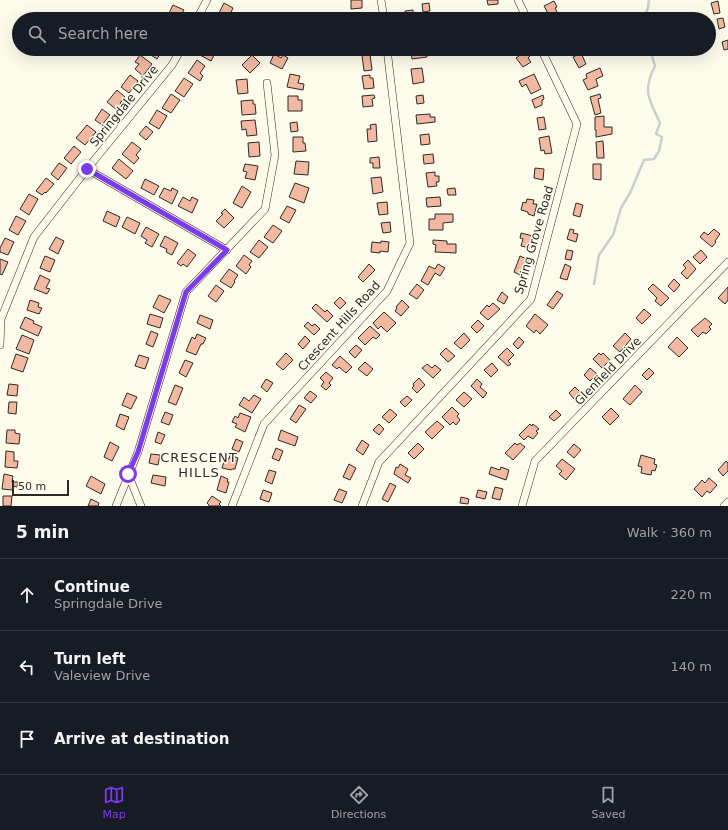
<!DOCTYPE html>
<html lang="en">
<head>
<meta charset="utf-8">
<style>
	:root { --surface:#171b24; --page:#20242c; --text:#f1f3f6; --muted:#9ea1a6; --line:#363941; --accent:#7c3aed }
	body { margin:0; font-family:"DejaVu Sans",sans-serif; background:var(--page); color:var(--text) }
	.scale { position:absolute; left:12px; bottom:10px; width:57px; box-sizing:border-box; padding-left:4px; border:2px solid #2b2b2b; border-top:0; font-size:11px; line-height:14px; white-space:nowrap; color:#2b2b2b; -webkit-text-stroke:3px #fdfbea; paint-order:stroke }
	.stop { position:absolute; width:12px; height:12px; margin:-9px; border:3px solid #7c3aed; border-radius:50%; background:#fff }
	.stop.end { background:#7c3aed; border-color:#fff; box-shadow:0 1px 4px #0008 }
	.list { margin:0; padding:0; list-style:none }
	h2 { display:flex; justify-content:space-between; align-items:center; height:52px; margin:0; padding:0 16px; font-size:17px }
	h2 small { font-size:13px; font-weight:400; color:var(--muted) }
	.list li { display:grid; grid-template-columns:26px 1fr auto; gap:12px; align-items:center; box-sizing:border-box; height:72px; padding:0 16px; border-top:1px solid var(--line) }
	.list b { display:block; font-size:15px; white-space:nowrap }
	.list p { margin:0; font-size:13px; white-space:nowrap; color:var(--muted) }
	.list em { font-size:13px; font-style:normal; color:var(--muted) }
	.icon { flex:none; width:22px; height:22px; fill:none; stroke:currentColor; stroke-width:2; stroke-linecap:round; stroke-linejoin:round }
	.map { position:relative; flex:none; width:728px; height:506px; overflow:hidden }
	.search { position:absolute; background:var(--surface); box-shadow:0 4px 16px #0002; left:12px; right:12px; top:12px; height:44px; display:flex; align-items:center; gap:10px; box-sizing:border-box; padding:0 14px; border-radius:22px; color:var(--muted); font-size:15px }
	.sheet { height:268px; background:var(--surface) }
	nav { display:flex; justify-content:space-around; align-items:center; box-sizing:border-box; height:56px; border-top:1px solid var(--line); background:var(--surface); font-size:11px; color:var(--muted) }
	nav a { display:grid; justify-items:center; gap:2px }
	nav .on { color:var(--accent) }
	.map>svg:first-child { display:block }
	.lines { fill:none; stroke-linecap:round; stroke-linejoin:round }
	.stream { stroke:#c7d0d0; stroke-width:2.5 }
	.building { fill:#f2b8a0; stroke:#2b2b2b }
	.minor-casing { stroke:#2b2b2b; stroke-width:8 }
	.minor { stroke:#fdfbea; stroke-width:7 }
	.route { stroke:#7c3aed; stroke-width:5 }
	.labels { text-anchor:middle; stroke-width:3; stroke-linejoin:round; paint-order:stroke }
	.street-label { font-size:12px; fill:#2b2b2b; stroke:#fdfbea }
	.neighbourhood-label { font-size:13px; letter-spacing:1px; fill:#2b2b2b; stroke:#fdfbea }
</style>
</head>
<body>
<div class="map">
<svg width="728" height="506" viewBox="0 0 728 506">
	<rect width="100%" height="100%" fill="#fdfbea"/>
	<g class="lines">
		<path class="stream" d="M 643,19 L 648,8 L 649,0
			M 594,284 L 599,255 L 613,235 L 621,208 L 630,193 L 644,160 L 654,159 L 659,151 L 662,137 L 656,134 L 660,123 C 649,99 642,91 655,66 L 652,56 L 643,49"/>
	</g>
	<path class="building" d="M 351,0 L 362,0 L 362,8 L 351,9 Z
		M 487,0 L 498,0 L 498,4 L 488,5 Z
		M 554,1 L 557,7 L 555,8 L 561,19 L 551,19 L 544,6 Z
		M 718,1 L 720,13 L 714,14 L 711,3 Z
		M 224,3 L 233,8 L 228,19 L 221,19 L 217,17 Z
		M 429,3 L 430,11 L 423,12 L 422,4 Z
		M 173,5 L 184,10 L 179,19 L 166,19 Z
		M 413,10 L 414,19 L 406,19 L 405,11 Z
		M 723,18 L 725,27 L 719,29 L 717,19 Z
		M 728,40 L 728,49 L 724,50 L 722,42 Z
		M 150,49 L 163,49 L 157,59 L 148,53 Z
		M 201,49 L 215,49 L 213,52 L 215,53 L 211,61 L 198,54 Z
		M 427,50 L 427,57 L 412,59 L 411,51 Z
		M 526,51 L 530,56 L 528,58 L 531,62 L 523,67 L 516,58 Z
		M 581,53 L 586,64 L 579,68 L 573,57 Z
		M 274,54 L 281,58 L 283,55 L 288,58 L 282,69 L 270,63 Z
		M 370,54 L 372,70 L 364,71 L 362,55 Z
		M 140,55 L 152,64 L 143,76 L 135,69 L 139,64 L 135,62 Z
		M 252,55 L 260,63 L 250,73 L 242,65 Z
		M 197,60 L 205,66 L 200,73 L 203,76 L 200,81 L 188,73 Z
		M 422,68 L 424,82 L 413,84 L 411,69 Z
		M 600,68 L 603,76 L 596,79 L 598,86 L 588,90 L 583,80 L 587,78 L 586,74 Z
		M 290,74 L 300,76 L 298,83 L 304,84 L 303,90 L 287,87 Z
		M 534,74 L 541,89 L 531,94 L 526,84 L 522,87 L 519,81 Z
		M 130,75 L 138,81 L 129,93 L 121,87 Z
		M 370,75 L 370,78 L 373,78 L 374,88 L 364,89 L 362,76 Z
		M 184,78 L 193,84 L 184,97 L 175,91 Z
		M 247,79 L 248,93 L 238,94 L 236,80 Z
		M 117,90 L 125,97 L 120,103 L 122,105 L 117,110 L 107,102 Z
		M 171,94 L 180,100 L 171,113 L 162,108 Z
		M 600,94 L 601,98 L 598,99 L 601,113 L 595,115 L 590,97 Z
		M 374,95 L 375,98 L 372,99 L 373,106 L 363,107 L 362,96 Z
		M 423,95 L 424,103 L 417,104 L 416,96 Z
		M 543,95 L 544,99 L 542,100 L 542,105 L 535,108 L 532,100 Z
		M 288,96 L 298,96 L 298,100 L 302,100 L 302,111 L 288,111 Z
		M 253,100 L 253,104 L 255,104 L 256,114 L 242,115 L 241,101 Z
		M 102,109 L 110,115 L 102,125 L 95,120 Z
		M 157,110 L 167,116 L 159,129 L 149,123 Z
		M 430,114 L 430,117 L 435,117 L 435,122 L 417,124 L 416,115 Z
		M 604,116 L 604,127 L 612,127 L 612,134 L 596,137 L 596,130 L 595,130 L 595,117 Z
		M 544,117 L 546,129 L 539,130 L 537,118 Z
		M 255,120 L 257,135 L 247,136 L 246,129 L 242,130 L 241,121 Z
		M 297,122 L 298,131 L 291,132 L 290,123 Z
		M 376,124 L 377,141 L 368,142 L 367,129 L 371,129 L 370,125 Z
		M 87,125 L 96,132 L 85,145 L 76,138 Z
		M 146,126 L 153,132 L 146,140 L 139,134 Z
		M 429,134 L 430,144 L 421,145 L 420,135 Z
		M 549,136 L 552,153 L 545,154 L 544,150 L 541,151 L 539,138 Z
		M 293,137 L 303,137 L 303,143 L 305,143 L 306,151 L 293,152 Z
		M 603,141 L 604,158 L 597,158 L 596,142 Z
		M 132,142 L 141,149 L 136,155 L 139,158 L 134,164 L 122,154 Z
		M 259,142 L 260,156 L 249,157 L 248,143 Z
		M 74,146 L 81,152 L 71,164 L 64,158 Z
		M 433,154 L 434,163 L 424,164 L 423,155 Z
		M 379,157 L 380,168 L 373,168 L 373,163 L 370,163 L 370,158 Z
		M 119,159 L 133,171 L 126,179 L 112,168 Z
		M 296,161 L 309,162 L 308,175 L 294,174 Z
		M 59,163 L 67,168 L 58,180 L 51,174 Z
		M 245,164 L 258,166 L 255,180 L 245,178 L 247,172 L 243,171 Z
		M 593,164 L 601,164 L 601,180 L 593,179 Z
		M 535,168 L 544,169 L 543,180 L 534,178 Z
		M 435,172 L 435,176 L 439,176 L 439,182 L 436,182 L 437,186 L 428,187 L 426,173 Z
		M 381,177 L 383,192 L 373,194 L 371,178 Z
		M 46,178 L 54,184 L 46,193 L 45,192 L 42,195 L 36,191 Z
		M 145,179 L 159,186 L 154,195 L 141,188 Z
		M 295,183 L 309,188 L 304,203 L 289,197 Z
		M 242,186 L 251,192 L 242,208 L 233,203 Z
		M 164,188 L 171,191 L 172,188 L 178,191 L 172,204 L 159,197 Z
		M 455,188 L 456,195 L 448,195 L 447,189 Z
		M 29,194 L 38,199 L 29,215 L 20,209 Z
		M 183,197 L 190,201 L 192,197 L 198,200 L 192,213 L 178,206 Z
		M 440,197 L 441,206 L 427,207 L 426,198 Z
		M 527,199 L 534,200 L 533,204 L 537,204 L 534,216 L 528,214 L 528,212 L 521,210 L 523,202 L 526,203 Z
		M 387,202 L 388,214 L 379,215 L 377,203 Z
		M 576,203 L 583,205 L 580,217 L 573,215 Z
		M 287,206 L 296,210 L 289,223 L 280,218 Z
		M 225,209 L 234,218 L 224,228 L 216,221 L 223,214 L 221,213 Z
		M 107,211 L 120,217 L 116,227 L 103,221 Z
		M 435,214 L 453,214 L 453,222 L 443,223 L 443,230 L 429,230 L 429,219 L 435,219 Z
		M 16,216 L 26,221 L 18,235 L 9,230 Z
		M 127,217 L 140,223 L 135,234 L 122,227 Z
		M 390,222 L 391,232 L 383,233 L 381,223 Z
		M 273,225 L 282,231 L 273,243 L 264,237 Z
		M 146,227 L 159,234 L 152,247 L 145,243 L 147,240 L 141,236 Z
		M 570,229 L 574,230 L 573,233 L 578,234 L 576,242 L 567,239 Z
		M 714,229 L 720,234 L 715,241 L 716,242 L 712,247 L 700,237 L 704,232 L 708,235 Z
		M 521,233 L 533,236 L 530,248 L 521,246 L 523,239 L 520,238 Z
		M 165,236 L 178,243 L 172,255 L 166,252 L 167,249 L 160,246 Z
		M 56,237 L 64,241 L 58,254 L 49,249 Z
		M 5,238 L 14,242 L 8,255 L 0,252 L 0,248 Z
		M 259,240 L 268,247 L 259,258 L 250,252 Z
		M 433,240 L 447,241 L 447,244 L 456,244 L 456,253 L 435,252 L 436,245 L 433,244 Z
		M 381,241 L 389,242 L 388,252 L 380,251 L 380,253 L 371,252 L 372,242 L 381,243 Z
		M 188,249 L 196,255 L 187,267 L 183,264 L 181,266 L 177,263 Z
		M 567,250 L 573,251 L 571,260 L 565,259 Z
		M 701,250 L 707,257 L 700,264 L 693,257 Z
		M 244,255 L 252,261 L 249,265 L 251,267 L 246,274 L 236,266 Z
		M 45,256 L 55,260 L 50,272 L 40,268 Z
		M 520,256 L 529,260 L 522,276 L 514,272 Z
		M 0,259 L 8,262 L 2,275 L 0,274 Z
		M 688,260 L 696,269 L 687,279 L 681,273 L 686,268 L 683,265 Z
		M 369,264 L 375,270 L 363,282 L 358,277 Z
		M 438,264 L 445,268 L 440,276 L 435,273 L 428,285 L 421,281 L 429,266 L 435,269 Z
		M 565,264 L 571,267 L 567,280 L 560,278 Z
		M 229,269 L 238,275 L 234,281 L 235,282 L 231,288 L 220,281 Z
		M 40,275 L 50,280 L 46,288 L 50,289 L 47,294 L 34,289 Z
		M 674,279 L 680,285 L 674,292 L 668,286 Z
		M 417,284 L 424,290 L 417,299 L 409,294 Z
		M 653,284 L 669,298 L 661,306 L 655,301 L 657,298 L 648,289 Z
		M 216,285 L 224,291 L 216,302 L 208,296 Z
		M 728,287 L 728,300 L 725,304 L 718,298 Z
		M 557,291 L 563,295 L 553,309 L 547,305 Z
		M 502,292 L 508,297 L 504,304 L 497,300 Z
		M 159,295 L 171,300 L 164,313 L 153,307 Z
		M 340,297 L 346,303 L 340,309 L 334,303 Z
		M 30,300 L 39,303 L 38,307 L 42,308 L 39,314 L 27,310 Z
		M 402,300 L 409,307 L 401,316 L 395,311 L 397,308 L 396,307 Z
		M 493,303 L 500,309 L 488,320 L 480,313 L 487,305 L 489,307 Z
		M 316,304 L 325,312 L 327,310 L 333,316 L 327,322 L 312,308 Z
		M 644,309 L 651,315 L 642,324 L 636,318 Z
		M 384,312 L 396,323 L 387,332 L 381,326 L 378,329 L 373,323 Z
		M 150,314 L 163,318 L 160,328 L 147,324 Z
		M 535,314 L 548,325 L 540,334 L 536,330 L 534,333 L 526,326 Z
		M 200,315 L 213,320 L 210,329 L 197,323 Z
		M 25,317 L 34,321 L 33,323 L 42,327 L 38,336 L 20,328 Z
		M 705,318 L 712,324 L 709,327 L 711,329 L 706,334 L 703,332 L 698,337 L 691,330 Z
		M 478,320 L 484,326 L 477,333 L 471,327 Z
		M 308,322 L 312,326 L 315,324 L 320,329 L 314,335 L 304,326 Z
		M 370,326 L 380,335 L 376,339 L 373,337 L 365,345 L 358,338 Z
		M 151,331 L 158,334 L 153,347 L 146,344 Z
		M 464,333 L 470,340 L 461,349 L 454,343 Z
		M 625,333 L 631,339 L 620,352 L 613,346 Z
		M 197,334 L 206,338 L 203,344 L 201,344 L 196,355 L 186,351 L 192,337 L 195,339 Z
		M 22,335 L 34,340 L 29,354 L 16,349 Z
		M 305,336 L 310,341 L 303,349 L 298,344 Z
		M 519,337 L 524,342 L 518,349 L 513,344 Z
		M 677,337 L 688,348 L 679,357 L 668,347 Z
		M 356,345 L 362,350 L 355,358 L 349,352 Z
		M 446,348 L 455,356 L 448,362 L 440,354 Z
		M 507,348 L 514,355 L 508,361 L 511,364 L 508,366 L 498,357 Z
		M 286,353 L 293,360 L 283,370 L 276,364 Z
		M 599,353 L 601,355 L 603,353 L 610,360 L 602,368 L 593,359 Z
		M 16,354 L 28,358 L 23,372 L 11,368 Z
		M 139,355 L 149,358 L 145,369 L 135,366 Z
		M 340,356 L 352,367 L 346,373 L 339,367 L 337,369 L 332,365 Z
		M 185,360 L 193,363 L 186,377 L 179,373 Z
		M 365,362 L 373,369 L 367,376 L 358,369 Z
		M 492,363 L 498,370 L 491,377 L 484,370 Z
		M 427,364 L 432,368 L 435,365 L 441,370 L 433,378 L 422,368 Z
		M 590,368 L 597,374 L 590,381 L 584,375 Z
		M 649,368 L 654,373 L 647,380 L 642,375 Z
		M 326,372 L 333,378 L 329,383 L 331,385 L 326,390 L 321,386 L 324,382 L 320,378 Z
		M 419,378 L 425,385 L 417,393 L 412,388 L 414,386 L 413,384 Z
		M 266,379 L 273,383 L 267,392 L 261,387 Z
		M 477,379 L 482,384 L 480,387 L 487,393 L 483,398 L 471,386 Z
		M 9,384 L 18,385 L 17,396 L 7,395 Z
		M 175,385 L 183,388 L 176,405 L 168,402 Z
		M 635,385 L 642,392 L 630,405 L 623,399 Z
		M 575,387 L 581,393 L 574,399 L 569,393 Z
		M 310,391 L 317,396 L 311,403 L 304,398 Z
		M 464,392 L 472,399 L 464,407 L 456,400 Z
		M 127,393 L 137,397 L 131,409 L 122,405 Z
		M 254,395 L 261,399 L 252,413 L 239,405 L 244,397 L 249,401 Z
		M 407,396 L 412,400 L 405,407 L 400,402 Z
		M 9,402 L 17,402 L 16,414 L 8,413 Z
		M 299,405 L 306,409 L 296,423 L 290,419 Z
		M 452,407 L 459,414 L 457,416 L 460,420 L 456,425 L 453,422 L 450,425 L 442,417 Z
		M 611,408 L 619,416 L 610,425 L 602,417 Z
		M 390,409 L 397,415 L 389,423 L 382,417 Z
		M 556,410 L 561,415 L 554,421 L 549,417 Z
		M 165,412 L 173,415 L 169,425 L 161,422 Z
		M 240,413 L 251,417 L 245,432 L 235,427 L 237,424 L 232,422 L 235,416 L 238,418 Z
		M 120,414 L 129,417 L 124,430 L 116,426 Z
		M 437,421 L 444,427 L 432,439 L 425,432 Z
		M 379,424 L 384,429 L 379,435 L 373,430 Z
		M 530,424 L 532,426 L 533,424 L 539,429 L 536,431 L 538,433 L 533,439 L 528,436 L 524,440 L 519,435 Z
		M 7,430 L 15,430 L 15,433 L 20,434 L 19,444 L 6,443 Z
		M 281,430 L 298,437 L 295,446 L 278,440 Z
		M 158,432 L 165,435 L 161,444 L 155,442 Z
		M 236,439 L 243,442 L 239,452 L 232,449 Z
		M 362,440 L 369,445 L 363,455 L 356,450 Z
		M 110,442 L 119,447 L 112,461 L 104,457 Z
		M 418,443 L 424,449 L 414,459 L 408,453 Z
		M 515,443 L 517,445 L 520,443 L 525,447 L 513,460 L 505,453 Z
		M 574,444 L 581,450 L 574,458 L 567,452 Z
		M 276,448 L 283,451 L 279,461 L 272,458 Z
		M 6,451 L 14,452 L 14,461 L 18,461 L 17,468 L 5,467 Z
		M 151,454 L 160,455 L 158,465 L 149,463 Z
		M 230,455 L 238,458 L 235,469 L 232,469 L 231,470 L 222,468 L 225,458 L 229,459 Z
		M 641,455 L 655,459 L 654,464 L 657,465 L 655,471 L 652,470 L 651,475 L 641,473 L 642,467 L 638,466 Z
		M 562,459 L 575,469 L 566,480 L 559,474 L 562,471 L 556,466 Z
		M 726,461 L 728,463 L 728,471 L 723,476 L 718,470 Z
		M 349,464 L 356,468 L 350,480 L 343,477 Z
		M 400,464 L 408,469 L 405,475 L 411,478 L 408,483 L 394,474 L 396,467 L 398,468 Z
		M 491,467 L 500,470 L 501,467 L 509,470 L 506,480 L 489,474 Z
		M 269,470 L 276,472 L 272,484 L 265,481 Z
		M 4,474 L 13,476 L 12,482 L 18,482 L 17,487 L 13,486 L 12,490 L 2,489 Z
		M 153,475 L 166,477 L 165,486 L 151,483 Z
		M 91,476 L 105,484 L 101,494 L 86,486 Z
		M 221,476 L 228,479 L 227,482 L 229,482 L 226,493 L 217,490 Z
		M 709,478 L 717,485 L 710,493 L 707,491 L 702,497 L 694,489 L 702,480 L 705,483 Z
		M 390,483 L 396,486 L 388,502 L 382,499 Z
		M 495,487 L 503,489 L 500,500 L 492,498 Z
		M 339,489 L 347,492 L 342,503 L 334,500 Z
		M 263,490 L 272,493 L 269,502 L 260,499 Z
		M 478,490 L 487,492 L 485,499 L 476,497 Z
		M 3,496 L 12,496 L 11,506 L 3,506 Z
		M 212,496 L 221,502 L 219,504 L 221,506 L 209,506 L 209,505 L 207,503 Z
		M 461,497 L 469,499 L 468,504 L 460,503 Z
		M 91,499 L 99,503 L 98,506 L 88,506 Z"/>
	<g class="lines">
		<defs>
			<path id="minor" d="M 381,0 L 384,19
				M 518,0 L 527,19
				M 197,19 L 207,0
				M 87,169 L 227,250
				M 0,345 L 1,319 L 34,237 L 87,169 L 172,65 L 181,49
				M 128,474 L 141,506
				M 116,506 L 138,452 L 186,292 L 265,209 L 275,155 L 267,83
				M 232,506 L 264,424 L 387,291 L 410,243 L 387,49
				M 362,506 L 379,462 L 531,299 L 577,124 L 541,49
				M 522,506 L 535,461 L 728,262
				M 724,506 L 728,502"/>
		</defs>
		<use href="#minor" class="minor-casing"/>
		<use href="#minor" class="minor"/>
	</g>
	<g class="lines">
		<path class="route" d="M 87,169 L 227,250 L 186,292 L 138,452 L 128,474"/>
	</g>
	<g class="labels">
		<g class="street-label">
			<text transform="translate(124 106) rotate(-51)" y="4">Springdale Drive</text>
			<text transform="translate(534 240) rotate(-74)" y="4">Spring Grove Road</text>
			<text transform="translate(339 326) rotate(-48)" y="4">Crescent Hills Road</text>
			<text transform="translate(608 371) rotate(-46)" y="4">Glenfield Drive</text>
		</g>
		<g class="neighbourhood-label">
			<text x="199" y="462">CRESCENT<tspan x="199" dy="15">HILLS</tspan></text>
		</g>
	</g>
</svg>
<div class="scale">50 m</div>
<div class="stop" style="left:128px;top:474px"></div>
<div class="stop end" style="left:87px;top:169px"></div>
<div class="search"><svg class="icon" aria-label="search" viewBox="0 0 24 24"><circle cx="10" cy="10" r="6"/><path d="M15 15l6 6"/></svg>Search here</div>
</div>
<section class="sheet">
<h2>5 min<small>Walk · 360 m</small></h2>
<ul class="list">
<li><svg class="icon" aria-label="ahead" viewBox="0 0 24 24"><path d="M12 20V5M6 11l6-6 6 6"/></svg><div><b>Continue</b><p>Springdale Drive</p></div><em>220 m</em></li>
<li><svg class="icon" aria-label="left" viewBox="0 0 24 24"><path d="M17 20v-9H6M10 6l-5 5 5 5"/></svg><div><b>Turn left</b><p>Valeview Drive</p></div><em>140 m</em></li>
<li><svg class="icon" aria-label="arrive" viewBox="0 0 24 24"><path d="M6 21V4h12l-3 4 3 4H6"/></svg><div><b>Arrive at destination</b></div></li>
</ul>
</section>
<nav>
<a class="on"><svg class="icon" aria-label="map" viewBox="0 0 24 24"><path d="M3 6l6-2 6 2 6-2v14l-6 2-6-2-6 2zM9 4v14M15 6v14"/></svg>Map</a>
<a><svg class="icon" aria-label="directions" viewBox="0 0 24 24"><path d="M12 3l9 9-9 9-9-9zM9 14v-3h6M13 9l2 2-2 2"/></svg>Directions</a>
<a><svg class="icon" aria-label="saved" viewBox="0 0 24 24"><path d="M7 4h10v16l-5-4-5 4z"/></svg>Saved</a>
</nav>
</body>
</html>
